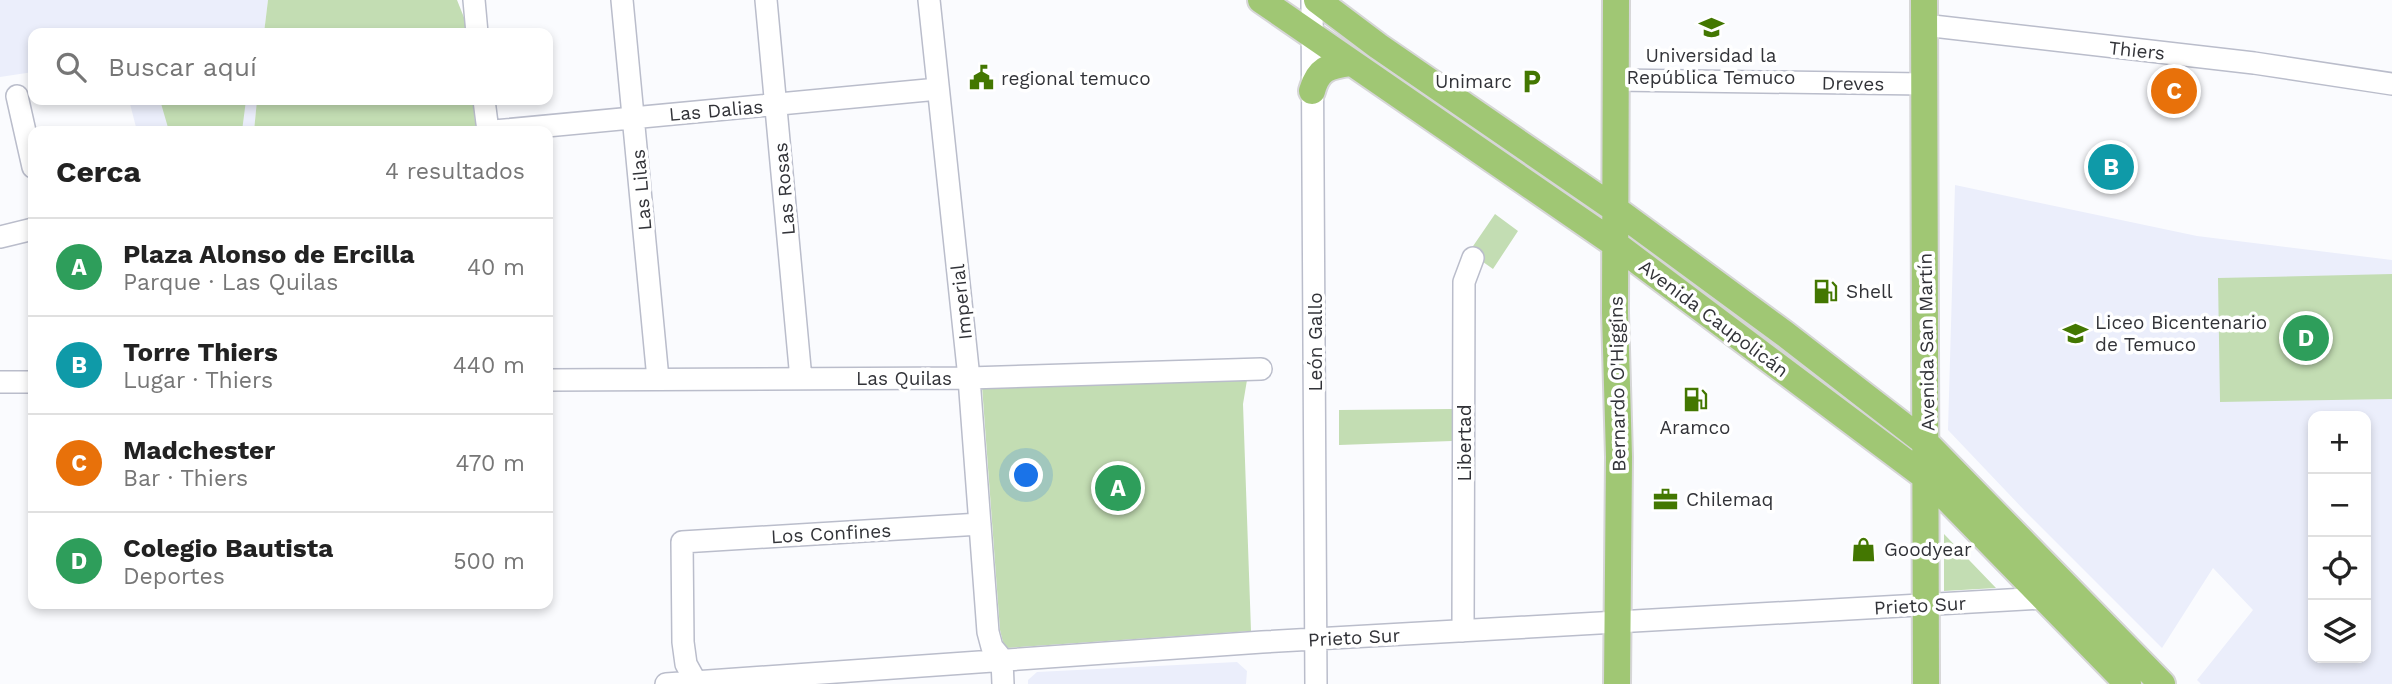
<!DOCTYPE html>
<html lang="es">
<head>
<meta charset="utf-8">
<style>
	:root { --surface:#fff; --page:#f6f6f6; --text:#222; --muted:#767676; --line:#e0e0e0; --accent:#437701 }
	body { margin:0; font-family:"Work Sans",sans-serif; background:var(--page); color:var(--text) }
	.controls { position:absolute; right:21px; bottom:21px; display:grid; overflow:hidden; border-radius:14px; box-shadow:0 4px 10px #0003 }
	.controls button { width:63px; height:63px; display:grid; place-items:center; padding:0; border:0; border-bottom:2px solid var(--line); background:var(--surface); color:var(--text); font:35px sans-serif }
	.you { position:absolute; left:1027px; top:476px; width:24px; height:24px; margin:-18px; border:5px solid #fff; border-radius:50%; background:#1a73e8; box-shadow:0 0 0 10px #1a73e833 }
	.badge { display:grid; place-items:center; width:46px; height:46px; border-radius:50%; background:var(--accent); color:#fff; font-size:23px; font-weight:700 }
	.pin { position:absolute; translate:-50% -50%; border:4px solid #fff; box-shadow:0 2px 7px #0006 }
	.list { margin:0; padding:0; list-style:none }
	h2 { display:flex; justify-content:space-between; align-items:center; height:91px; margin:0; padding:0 28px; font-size:30px }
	h2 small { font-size:23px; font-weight:400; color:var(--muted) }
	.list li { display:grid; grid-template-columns:46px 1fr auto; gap:21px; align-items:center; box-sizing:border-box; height:98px; padding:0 28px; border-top:2px solid var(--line) }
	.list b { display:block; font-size:26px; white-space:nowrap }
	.list p { margin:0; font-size:23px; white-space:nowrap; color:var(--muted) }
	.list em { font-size:23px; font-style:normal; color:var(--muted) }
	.icon { flex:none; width:38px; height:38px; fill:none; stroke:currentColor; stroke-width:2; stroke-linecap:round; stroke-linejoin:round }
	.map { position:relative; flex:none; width:2392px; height:684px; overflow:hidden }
	.search { position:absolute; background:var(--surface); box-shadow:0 4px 10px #0003; left:28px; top:28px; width:525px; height:77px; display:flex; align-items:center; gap:18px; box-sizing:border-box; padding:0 24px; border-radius:14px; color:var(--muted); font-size:26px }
	.panel { position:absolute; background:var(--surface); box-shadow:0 4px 10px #0003; left:28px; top:126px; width:525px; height:483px; border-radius:14px }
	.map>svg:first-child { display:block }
	.built { fill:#ebeefb; fill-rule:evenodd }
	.green { fill:#c3ddb3 }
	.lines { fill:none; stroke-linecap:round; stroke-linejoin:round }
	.minor-casing { stroke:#babdcb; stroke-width:24 }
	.major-casing { stroke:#d6d6d7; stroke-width:30 }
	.minor { stroke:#fff; stroke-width:21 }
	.major { stroke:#a0c774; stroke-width:26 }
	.labels { text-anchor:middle; stroke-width:7; stroke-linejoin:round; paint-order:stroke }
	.street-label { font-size:19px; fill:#323338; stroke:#fff }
	.poi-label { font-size:19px; fill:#323338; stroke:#fff; text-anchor:start }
</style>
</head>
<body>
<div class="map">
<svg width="2392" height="684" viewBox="0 0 2392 684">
	<rect width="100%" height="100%" fill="#fafbfe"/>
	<path class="built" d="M 0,0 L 268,0 L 264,33 L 33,33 L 33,72 L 0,77 Z
		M 129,100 L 257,100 L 254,131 L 137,131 Z
		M 1955,185 L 2197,236 L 2392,260 L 2392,684 L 2201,684 L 2197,680 L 2253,610 L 2213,568 L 2162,648 L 2025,511 L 1948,430 ZM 2313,416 L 2366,416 L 2366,658 L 2313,658 Z
		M 1237,662 L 1247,671 L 1246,684 L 1028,684 L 1028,680 L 1037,672 Z"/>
	<path class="green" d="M 268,0 L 457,0 L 465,20 L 466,33 L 264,33 Z
		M 160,100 L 246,100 L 242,131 L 169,131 Z
		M 257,100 L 473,100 L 476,131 L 254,131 Z
		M 1495,214 L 1518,231 L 1493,269 L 1469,252 Z
		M 2392,274 L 2392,399 L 2220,402 L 2218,278 Z
		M 1247,380 L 1243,404 L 1251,631 L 1007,648 L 1003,642 L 1000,630 L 982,386 Z
		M 1452,409 L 1452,441 L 1339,445 L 1339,410 Z
		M 1944,534 L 1996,588 L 1944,591 Z"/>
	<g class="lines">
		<defs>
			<path id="minor" d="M 474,0 L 477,33
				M 622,0 L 658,379
				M 766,0 L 801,379
				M 929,0 L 969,378 L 988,632 L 992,647 L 1002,659 L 1003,684
				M 1312,0 L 1316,684
				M 1924,25 L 2254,63 L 2392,84
				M 1615,80 L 1924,84
				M 17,96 L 33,167
				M 484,100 L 488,131
				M 494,131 L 938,89
				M 0,237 L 33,229
				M 548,380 L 969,378 L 1261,369
				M 0,382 L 33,382
				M 1463,631 L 1464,282 L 1473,258
				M 666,684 L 1262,642 L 2043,598
				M 697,684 L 686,664 L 683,642 L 682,542 L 980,524"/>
			<path id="major" d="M 1261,0 L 1615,244 L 1927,478 L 2128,684
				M 1317,0 L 1378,46 L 1615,209 L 1785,334 L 1927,444 L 2162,684
				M 1616,0 L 1615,313 L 1619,457 L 1617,684
				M 1924,0 L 1926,684
				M 1312,91 C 1318,69 1328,66 1350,63"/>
		</defs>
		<use href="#minor" class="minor-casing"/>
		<use href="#major" class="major-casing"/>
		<use href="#minor" class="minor"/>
		<use href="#major" class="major"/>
	</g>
	<defs>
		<symbol id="university-bare" viewBox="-9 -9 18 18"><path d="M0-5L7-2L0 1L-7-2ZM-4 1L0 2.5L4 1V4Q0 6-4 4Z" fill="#437701" stroke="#fff" stroke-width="2.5" paint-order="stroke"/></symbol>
		<symbol id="civic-bare" viewBox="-9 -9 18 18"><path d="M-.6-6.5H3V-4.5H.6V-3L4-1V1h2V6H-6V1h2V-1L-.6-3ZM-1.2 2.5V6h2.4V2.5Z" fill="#437701" stroke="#fff" stroke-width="2.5" paint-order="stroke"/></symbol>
		<symbol id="parking-bare" viewBox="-9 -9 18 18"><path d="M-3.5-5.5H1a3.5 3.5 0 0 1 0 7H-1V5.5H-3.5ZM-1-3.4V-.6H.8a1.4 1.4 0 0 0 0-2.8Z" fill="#437701" stroke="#fff" stroke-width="2.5" paint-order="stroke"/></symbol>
		<symbol id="fuel-bare" viewBox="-9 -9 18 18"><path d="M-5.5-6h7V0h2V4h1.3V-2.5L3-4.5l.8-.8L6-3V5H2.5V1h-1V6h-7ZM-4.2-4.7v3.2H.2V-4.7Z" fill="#437701" stroke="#fff" stroke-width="2.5" paint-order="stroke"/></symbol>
		<symbol id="school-bare" viewBox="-9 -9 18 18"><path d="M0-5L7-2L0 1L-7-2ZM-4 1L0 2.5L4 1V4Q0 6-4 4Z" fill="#437701" stroke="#fff" stroke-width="2.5" paint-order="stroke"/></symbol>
		<symbol id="office-bare" viewBox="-9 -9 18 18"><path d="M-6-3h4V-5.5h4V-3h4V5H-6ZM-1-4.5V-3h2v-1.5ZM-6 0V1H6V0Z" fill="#437701" stroke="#fff" stroke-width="2.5" paint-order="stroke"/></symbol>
		<symbol id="shop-bare" viewBox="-9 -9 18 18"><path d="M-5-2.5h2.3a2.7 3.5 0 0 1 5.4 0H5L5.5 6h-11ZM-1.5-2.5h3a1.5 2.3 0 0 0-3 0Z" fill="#437701" stroke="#fff" stroke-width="2.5" paint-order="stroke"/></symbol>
	</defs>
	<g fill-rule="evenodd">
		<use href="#university-bare" x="1694" y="10" width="35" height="35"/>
		<use href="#civic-bare" x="964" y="60" width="35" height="35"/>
		<use href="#parking-bare" x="1514" y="64" width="35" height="35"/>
		<use href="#fuel-bare" x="1808" y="274" width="35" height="35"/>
		<use href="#school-bare" x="2058" y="316" width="35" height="35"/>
		<use href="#fuel-bare" x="1678" y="382" width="35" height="35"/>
		<use href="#office-bare" x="1648" y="482" width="35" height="35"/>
		<use href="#shop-bare" x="1846" y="532" width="35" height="35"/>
	</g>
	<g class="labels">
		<g class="street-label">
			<text transform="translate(2137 50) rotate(6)" y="7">Thiers</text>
			<text transform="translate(1853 83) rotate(1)" y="7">Dreves</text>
			<text transform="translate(716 110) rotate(-5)" y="7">Las Dalias</text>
			<text transform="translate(784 189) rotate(-95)" y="7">Las Rosas</text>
			<text transform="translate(641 190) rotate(-95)" y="7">Las Lilas</text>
			<text transform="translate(961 302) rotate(-96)" y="7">Imperial</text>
			<text transform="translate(1714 318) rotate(37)" y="7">Avenida Caupolicán</text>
			<text transform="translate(1315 342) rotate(-90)" y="7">León Gallo</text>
			<text transform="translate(1926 342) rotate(-91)" y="7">Avenida San Martín</text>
			<text x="904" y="385">Las Quilas</text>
			<text transform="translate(1617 384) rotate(-91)" y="7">Bernardo O'Higgins</text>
			<text transform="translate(1464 443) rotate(-90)" y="7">Libertad</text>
			<text transform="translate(831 533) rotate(-3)" y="7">Los Confines</text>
			<text transform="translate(1920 605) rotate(-3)" y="7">Prieto Sur</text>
			<text transform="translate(1354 637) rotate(-3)" y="7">Prieto Sur</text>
		</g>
		<g class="poi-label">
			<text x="1711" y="62" text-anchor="middle">Universidad la<tspan x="1711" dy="22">República Temuco</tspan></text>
			<text x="1001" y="85">regional temuco</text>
			<text x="1512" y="88" text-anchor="end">Unimarc</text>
			<text x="1846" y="298">Shell</text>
			<text x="2095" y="329">Liceo Bicentenario<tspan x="2095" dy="22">de Temuco</tspan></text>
			<text x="1695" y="434" text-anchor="middle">Aramco</text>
			<text x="1686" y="506">Chilemaq</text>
			<text x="1884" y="556">Goodyear</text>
		</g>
	</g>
</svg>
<div class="controls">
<button>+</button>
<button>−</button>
<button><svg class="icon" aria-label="locate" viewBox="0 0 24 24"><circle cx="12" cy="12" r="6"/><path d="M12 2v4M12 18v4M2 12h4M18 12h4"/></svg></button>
<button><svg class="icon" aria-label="layers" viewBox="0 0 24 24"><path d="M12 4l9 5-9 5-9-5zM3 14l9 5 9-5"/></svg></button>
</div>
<div class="you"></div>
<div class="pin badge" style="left:1118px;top:488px;background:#2e9e5b">A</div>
<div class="pin badge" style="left:2111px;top:167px;background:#0f9aa8">B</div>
<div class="pin badge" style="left:2174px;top:91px;background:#e8710a">C</div>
<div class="pin badge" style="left:2306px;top:338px;background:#2e9e5b">D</div>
<div class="search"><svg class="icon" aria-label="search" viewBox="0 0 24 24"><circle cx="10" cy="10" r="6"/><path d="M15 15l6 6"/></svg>Buscar aquí</div>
<section class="panel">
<h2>Cerca<small>4 resultados</small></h2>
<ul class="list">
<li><span class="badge" style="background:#2e9e5b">A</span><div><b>Plaza Alonso de Ercilla</b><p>Parque · Las Quilas</p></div><em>40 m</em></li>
<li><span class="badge" style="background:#0f9aa8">B</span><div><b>Torre Thiers</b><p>Lugar · Thiers</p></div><em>440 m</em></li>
<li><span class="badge" style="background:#e8710a">C</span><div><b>Madchester</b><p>Bar · Thiers</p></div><em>470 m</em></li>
<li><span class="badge" style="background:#2e9e5b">D</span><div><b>Colegio Bautista</b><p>Deportes</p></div><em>500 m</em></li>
</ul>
</section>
</div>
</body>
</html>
